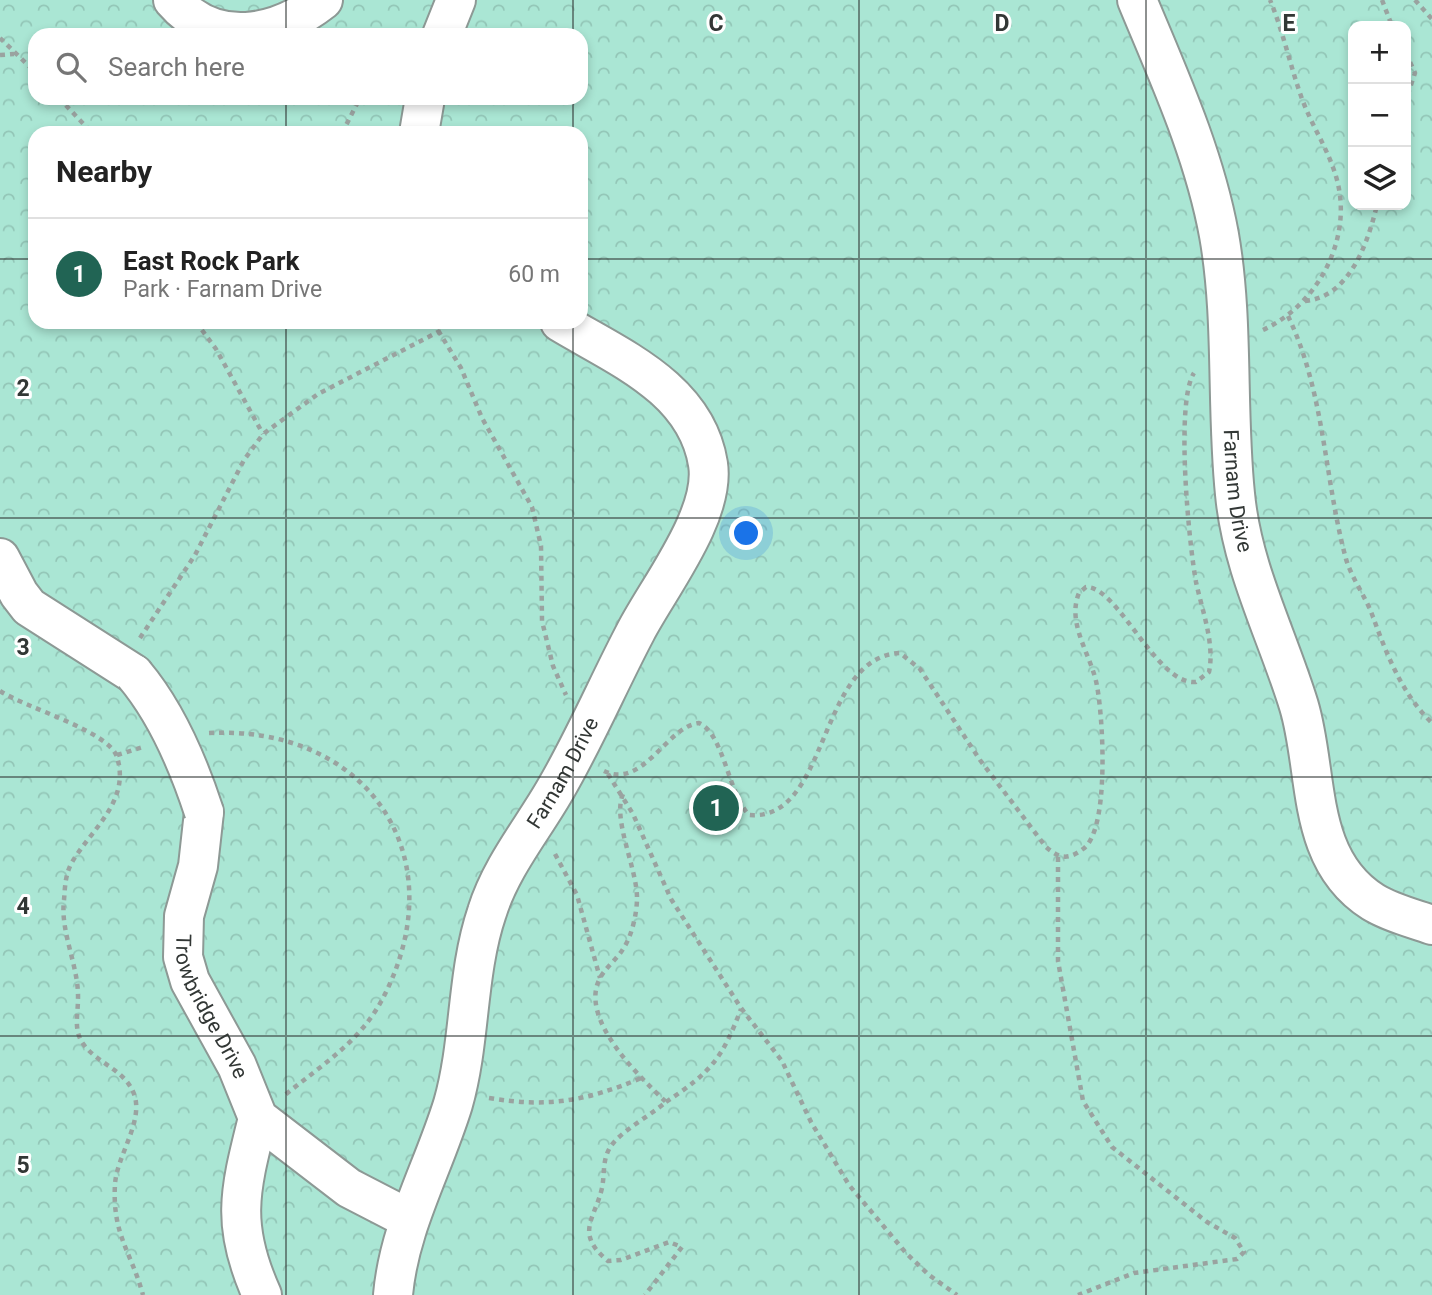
<!DOCTYPE html>
<html lang="en">
<head>
<meta charset="utf-8">
<style>
	:root { --surface:#fff; --page:#f6f6f6; --text:#222; --muted:#767676; --line:#e0e0e0; --accent:#216454 }
	body { margin:0; font-family:Roboto,sans-serif; background:var(--page); color:var(--text) }
	.controls { position:absolute; right:21px; top:21px; display:grid; overflow:hidden; border-radius:14px; box-shadow:0 4px 10px #0003 }
	.controls button { width:63px; height:63px; display:grid; place-items:center; padding:0; border:0; border-bottom:2px solid var(--line); background:var(--surface); color:var(--text); font:35px sans-serif }
	.you { position:absolute; left:747px; top:534px; width:24px; height:24px; margin:-18px; border:5px solid #fff; border-radius:50%; background:#1a73e8; box-shadow:0 0 0 10px #1a73e833 }
	.badge { display:grid; place-items:center; width:46px; height:46px; border-radius:50%; background:var(--accent); color:#fff; font-size:23px; font-weight:700 }
	.pin { position:absolute; translate:-50% -50%; border:4px solid #fff; box-shadow:0 2px 7px #0006 }
	.list { margin:0; padding:0; list-style:none }
	h2 { display:flex; justify-content:space-between; align-items:center; height:91px; margin:0; padding:0 28px; font-size:30px }
	h2 small { font-size:23px; font-weight:400; color:var(--muted) }
	.list li { display:grid; grid-template-columns:46px 1fr auto; gap:21px; align-items:center; box-sizing:border-box; height:112px; padding:0 28px; border-top:2px solid var(--line) }
	.list b { display:block; font-size:26px; white-space:nowrap }
	.list p { margin:0; font-size:23px; white-space:nowrap; color:var(--muted) }
	.list em { font-size:23px; font-style:normal; color:var(--muted) }
	.icon { flex:none; width:38px; height:38px; fill:none; stroke:currentColor; stroke-width:2; stroke-linecap:round; stroke-linejoin:round }
	.map { position:relative; flex:none; width:1432px; height:1295px; overflow:hidden }
	.search { position:absolute; background:var(--surface); box-shadow:0 4px 10px #0003; left:28px; top:28px; width:560px; height:77px; display:flex; align-items:center; gap:18px; box-sizing:border-box; padding:0 24px; border-radius:21px; color:var(--muted); font-size:26px }
	.panel { position:absolute; background:var(--surface); box-shadow:0 4px 10px #0003; left:28px; top:126px; width:560px; height:203px; border-radius:21px }
	.map>svg:first-child { display:block }
	.park { fill:url(#park-crowns); fill-rule:evenodd }
	.lines { fill:none; stroke-linecap:round; stroke-linejoin:round }
	.minor-casing { stroke:#8d9995; stroke-width:42 }
	.path { stroke:#9aa3a0; stroke-width:4.5; stroke-dasharray:5 5; stroke-linecap:butt }
	.minor { stroke:#fff; stroke-width:38 }
	.minor-bridge-casing { stroke:#8d9995; stroke-width:42; stroke-linecap:butt }
	.minor-bridge { stroke:#fff; stroke-width:38 }
	.grid { fill:none; stroke:#323735; stroke-width:2; stroke-opacity:0.55 }
	.labels { text-anchor:middle; stroke-width:6; stroke-linejoin:round; paint-order:stroke }
	.street-label { font-size:21px; fill:#323735; stroke:#fff }
	.grid-label { font-size:23px; text-anchor:middle; font-weight:bold; fill:#323735; stroke:#fff; stroke-width:6; stroke-linejoin:round; paint-order:stroke }
</style>
</head>
<body>
<div class="map">
<svg width="1432" height="1295" viewBox="0 0 1432 1295">
	<defs>
		<pattern id="park-crowns" width="20" height="18" patternUnits="userSpaceOnUse" patternTransform="scale(1.75)"><rect width="20" height="18" fill="#aae6d4"/><path d="M2 6a3 3 0 1 1 6 0M12 15a3 3 0 1 1 6 0" fill="none" stroke="#93c6b7"/></pattern>
	</defs>
	<rect width="100%" height="100%" fill="#ebf8f4"/>
	<path class="park" d="M 0,0 L 1432,0 L 1432,1295 L 0,1295 ZM 1353,26 L 1406,26 L 1406,205 L 1353,205 ZM 35,35 L 581,35 L 581,98 L 35,98 ZM 35,133 L 581,133 L 581,322 L 35,322 Z"/>
	<g class="lines">
		<defs>
			<g id="minor">
				<path d="M 173,0 C 215,49 277,36 323,0"/>
				<path id="s1" d="M 1137,0 C 1169,77 1204,153 1219,235 C 1234,320 1226,407 1235,494 C 1242,569 1277,634 1299,706 C 1319,773 1305,859 1373,902 C 1391,913 1412,918 1432,925"/>
				<path d="M 442,35 L 456,0"/>
				<path d="M 419,133 L 425,98"/>
				<path d="M 0,558 L 19,594 L 29,607 L 134,674"/>
				<path id="s2" d="M 204,812 L 198,866 L 184,916 L 183,957 L 190,981 L 237,1066 L 258,1118 L 349,1188 L 409,1219"/>
				<path d="M 258,1118 C 240,1190 230,1224 262,1295"/>
				<path id="s3" d="M 393,1295 C 399,1227 433,1169 453,1104 C 471,1041 466,974 487,912 C 501,867 532,830 555,790 C 585,739 608,684 636,631 C 659,587 716,515 708,464 C 696,388 618,357 560,322"/>
			</g>
		</defs>
		<use href="#minor" class="minor-casing"/>
		<path class="path" d="M 1382,0 L 1392,26
			M 1415,0 L 1432,19
			M 0,38 L 35,72
			M 1406,53 L 1415,73 L 1406,100
			M 0,55 L 14,54
			M 59,98 L 92,133
			M 342,133 L 360,98
			M 1305,301 C 1350,297 1368,242 1377,205
			M 1288,316 C 1325,393 1324,478 1346,559 C 1352,579 1366,597 1373,617 C 1387,655 1402,694 1432,723
			M 196,322 L 216,349 L 263,434
			M 433,322 L 461,368 L 482,418 L 532,507 L 541,546 L 542,621 L 553,666 L 566,695
			M 1263,330 C 1317,305 1353,240 1337,180 C 1329,150 1311,125 1301,96 C 1290,65 1283,31 1270,0
			M 140,638 L 195,555 L 244,460 L 263,434 L 318,394 L 440,331
			M 0,691 C 26,708 109,731 117,757 C 131,802 90,830 71,864 C 65,876 65,888 64,900 C 60,933 79,966 78,999 C 78,1015 73,1031 84,1045 C 99,1065 127,1070 135,1097 C 142,1124 117,1156 115,1184 C 112,1235 131,1251 143,1295
			M 209,733 C 364,725 456,852 385,994 C 362,1041 324,1063 285,1095
			M 117,755 L 143,747
			M 604,771 C 643,790 667,726 699,723 C 724,734 728,793 749,815 C 830,822 817,657 900,653 L 920,669 L 980,760 L 1046,847 C 1060,859 1068,860 1083,849 C 1110,830 1103,717 1097,686 C 1092,656 1066,624 1079,593 L 1086,587 C 1118,586 1157,686 1196,682 L 1209,672 C 1215,644 1202,610 1196,582 C 1189,544 1175,402 1194,373
			M 608,774 L 633,814 L 671,899 L 741,1008 L 782,1061 L 811,1122 L 849,1185 L 906,1253 L 929,1275 L 957,1295
			M 623,794 C 612,819 637,868 637,898 C 637,913 632,936 623,949 C 617,959 606,967 600,978 C 578,1019 640,1077 666,1102 C 651,1115 620,1132 611,1146 C 602,1159 605,1173 602,1188 C 595,1219 574,1233 608,1261 L 621,1260 L 669,1242 L 682,1247 L 645,1295
			M 555,854 L 577,895 L 600,978
			M 1058,857 L 1058,961 L 1083,1101 L 1112,1147 L 1207,1222 L 1235,1238 L 1244,1252 L 1237,1259 L 1134,1273 L 1078,1295
			M 489,1098 C 547,1108 587,1101 641,1078
			M 666,1102 C 711,1072 722,1059 741,1009"/>
		<use href="#minor" class="minor"/>
		<defs>
			<path id="minor-bridge" d="M 134,674 C 167,713 188,763 204,812"/>
		</defs>
		<use href="#minor-bridge" class="minor-bridge-casing"/>
		<use href="#minor-bridge" class="minor-bridge"/>
	</g>
	<path class="grid" d="M 286,0 L 286,35M 573,0 L 573,35M 859,0 L 859,1295M 1146,0 L 1146,1295M 286,98 L 286,133M 573,98 L 573,133M 0,259 L 35,259M 581,259 L 1432,259M 286,322 L 286,1295M 573,322 L 573,1295M 0,518 L 1432,518M 0,777 L 1432,777M 0,1036 L 1432,1036"/>
	<g class="labels">
		<g class="street-label">
			<text dy="7" stroke="none"><textPath href="#s1" startOffset="506">Farnam Drive</textPath></text>
			<text dy="7" stroke="none"><textPath href="#s3" startOffset="555">Farnam Drive</textPath></text>
			<text dy="7" stroke="none"><textPath href="#s2" startOffset="203">Trowbridge Drive</textPath></text>
		</g>
	</g>
	<g class="grid-label">
		<text x="716" y="31">C</text>
		<text x="1002" y="31">D</text>
		<text x="1289" y="31">E</text>
		<text x="23" y="396">2</text>
		<text x="23" y="655">3</text>
		<text x="23" y="914">4</text>
		<text x="23" y="1173">5</text>
	</g>
</svg>
<div class="controls">
<button>+</button>
<button>−</button>
<button><svg class="icon" aria-label="layers" viewBox="0 0 24 24"><path d="M12 4l9 5-9 5-9-5zM3 14l9 5 9-5"/></svg></button>
</div>
<div class="you"></div>
<div class="pin badge" style="left:716px;top:808px">1</div>
<div class="search"><svg class="icon" aria-label="search" viewBox="0 0 24 24"><circle cx="10" cy="10" r="6"/><path d="M15 15l6 6"/></svg>Search here</div>
<section class="panel">
<h2>Nearby<small></small></h2>
<ul class="list">
<li><span class="badge">1</span><div><b>East Rock Park</b><p>Park · Farnam Drive</p></div><em>60 m</em></li>
</ul>
</section>
</div>
</body>
</html>
